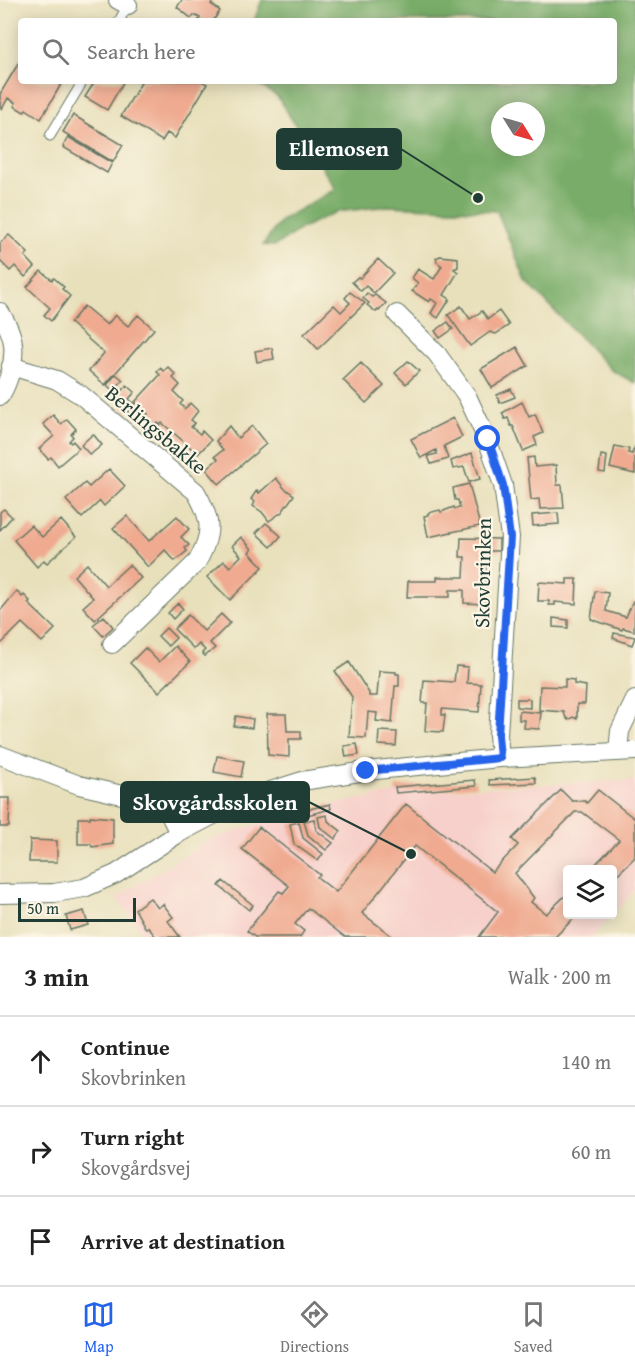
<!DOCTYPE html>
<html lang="en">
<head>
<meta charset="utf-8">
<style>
	:root { --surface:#fff; --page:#f2f2f2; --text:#222; --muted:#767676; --line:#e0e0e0; --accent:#2563eb }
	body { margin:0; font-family:"Gentium Book Plus",serif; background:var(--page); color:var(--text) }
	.controls { position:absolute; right:18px; bottom:18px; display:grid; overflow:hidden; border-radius:6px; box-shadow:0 3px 15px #0003 }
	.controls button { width:54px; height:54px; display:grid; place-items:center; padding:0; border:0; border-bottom:2px solid var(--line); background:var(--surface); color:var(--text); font:30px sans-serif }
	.compass { position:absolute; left:491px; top:102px; width:54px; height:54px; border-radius:50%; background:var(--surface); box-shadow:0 3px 15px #0003; rotate:127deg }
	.scale { position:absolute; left:18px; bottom:15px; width:118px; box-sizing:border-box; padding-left:6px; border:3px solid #1f3d34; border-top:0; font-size:16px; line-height:21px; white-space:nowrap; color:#1f3d34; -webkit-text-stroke:4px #fcf5e5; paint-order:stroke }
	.stop { position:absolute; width:18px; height:18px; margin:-14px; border:4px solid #2563eb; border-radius:50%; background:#fff }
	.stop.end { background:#2563eb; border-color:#fff; box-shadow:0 2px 6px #0008 }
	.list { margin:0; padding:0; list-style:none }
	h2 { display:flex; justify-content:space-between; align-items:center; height:78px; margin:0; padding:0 24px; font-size:26px }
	h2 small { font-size:20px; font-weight:400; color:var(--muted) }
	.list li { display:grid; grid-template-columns:39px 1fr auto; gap:18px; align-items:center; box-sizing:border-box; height:90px; padding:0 24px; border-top:2px solid var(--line) }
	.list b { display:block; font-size:22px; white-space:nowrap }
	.list p { margin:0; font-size:20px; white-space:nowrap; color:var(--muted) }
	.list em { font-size:20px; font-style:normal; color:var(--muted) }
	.icon { flex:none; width:33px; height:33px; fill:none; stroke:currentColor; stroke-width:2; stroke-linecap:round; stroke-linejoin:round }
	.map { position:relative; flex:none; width:635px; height:937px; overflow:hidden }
	.search { position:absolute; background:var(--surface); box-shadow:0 3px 15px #0003; left:18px; right:18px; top:18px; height:66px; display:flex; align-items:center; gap:15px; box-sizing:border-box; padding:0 21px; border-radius:6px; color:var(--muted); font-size:22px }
	.sheet { height:348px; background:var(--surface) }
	nav { display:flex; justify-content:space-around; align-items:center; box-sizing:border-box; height:84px; border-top:2px solid var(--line); background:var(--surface); font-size:16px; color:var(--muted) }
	nav a { display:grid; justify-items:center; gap:3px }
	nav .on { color:var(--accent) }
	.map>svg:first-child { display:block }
	.built { fill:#f7d0cb; fill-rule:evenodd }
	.forest { fill:#78ac68; stroke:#4c744e; stroke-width:1.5; fill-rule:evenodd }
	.building { fill:#efaa90 }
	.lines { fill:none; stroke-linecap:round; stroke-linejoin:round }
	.lane-casing { stroke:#657663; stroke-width:11 }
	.street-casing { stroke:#657663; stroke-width:20 }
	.lane { stroke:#fff; stroke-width:9 }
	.street { stroke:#fff; stroke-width:18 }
	.route { stroke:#2563eb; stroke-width:8 }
	.labels { text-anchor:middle; stroke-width:4.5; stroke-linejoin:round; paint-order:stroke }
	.street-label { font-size:21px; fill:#1f3d34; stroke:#fcf5e5 }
	.leader { fill:none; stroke:#1f3d34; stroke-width:2 }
	.callout-dot { fill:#1f3d34; stroke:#fcf5e5; stroke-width:2 }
	.callout { fill:#1f3d34; stroke:#1f3d34; stroke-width:2 }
	.callout-label { font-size:22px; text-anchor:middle; font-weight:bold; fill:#fff }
</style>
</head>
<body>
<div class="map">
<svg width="635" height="937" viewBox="0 0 635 937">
	<rect width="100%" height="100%" fill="#fcf5e5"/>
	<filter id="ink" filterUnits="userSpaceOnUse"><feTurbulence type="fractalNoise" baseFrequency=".0167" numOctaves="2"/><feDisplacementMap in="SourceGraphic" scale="12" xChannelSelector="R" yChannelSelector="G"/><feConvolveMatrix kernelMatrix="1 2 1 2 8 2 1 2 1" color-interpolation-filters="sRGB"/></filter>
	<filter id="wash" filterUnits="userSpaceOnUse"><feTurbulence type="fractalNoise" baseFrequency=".008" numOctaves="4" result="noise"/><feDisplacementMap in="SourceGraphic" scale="24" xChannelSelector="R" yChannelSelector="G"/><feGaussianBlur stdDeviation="1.35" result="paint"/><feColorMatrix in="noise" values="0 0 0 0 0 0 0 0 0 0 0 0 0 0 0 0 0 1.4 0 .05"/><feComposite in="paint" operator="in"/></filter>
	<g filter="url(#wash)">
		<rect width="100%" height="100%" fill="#e8e0bb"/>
		<path class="built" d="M 635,780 L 635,890 L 592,937 L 146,937 L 116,898 L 211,839 L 296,811 L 399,792 ZM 568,870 L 612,870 L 612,914 L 568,914 Z"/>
		<path class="forest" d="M 262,0 L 635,0 L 635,383 L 611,370 L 526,281 L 497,211 L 388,206 L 336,212 L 302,228 L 275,246 L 263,245 L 281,220 L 336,189 L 277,96 L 252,81 L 614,81 L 614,21 L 254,21 ZM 500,111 L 536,111 L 536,147 L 500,147 Z"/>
		<g id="blocks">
			<path class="building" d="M 182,0 L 214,0 L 211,4 L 220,11 L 213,21 L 198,21 L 200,18 L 194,15 L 191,18 L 177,7 Z
				M 21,59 L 21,81 L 63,81 L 41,119 L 26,109 L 24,112 L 14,106 L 16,103 L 8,98 L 2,109 L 0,107 L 0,94 Z
				M 95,81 L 124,81 L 107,110 L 85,97 Z
				M 138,81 L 202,81 L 207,84 L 175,138 L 167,133 L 162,141 L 121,116 L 141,83 Z
				M 73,115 L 123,145 L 113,162 L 63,132 Z
				M 68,137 L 112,163 L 107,173 L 63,147 Z
				M 9,235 L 28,253 L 25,256 L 35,267 L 25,277 L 15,266 L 10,271 L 0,261 L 0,243 Z
				M 440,256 L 458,258 L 458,267 L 454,269 L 458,272 L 444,295 L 450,299 L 438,318 L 431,313 L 437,303 L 431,299 L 429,302 L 412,291 L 418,283 L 412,278 L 418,269 L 434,279 L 442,266 L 437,262 L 436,258 Z
				M 378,259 L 393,273 L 374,293 L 366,286 L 361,291 L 352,282 L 358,277 L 360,278 Z
				M 41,271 L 52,280 L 54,278 L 64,287 L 62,289 L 70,296 L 51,321 L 44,315 L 50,308 L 27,287 Z
				M 350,292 L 365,303 L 318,349 L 304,334 L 334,305 L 341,312 L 350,303 L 345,298 Z
				M 367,293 L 372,297 L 375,295 L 386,303 L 379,311 L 378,310 L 376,312 L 367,305 L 369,303 L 363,298 Z
				M 84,306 L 107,325 L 115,315 L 128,326 L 138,315 L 154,329 L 105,385 L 89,371 L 104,353 L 70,323 Z
				M 461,306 L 470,319 L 482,311 L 488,319 L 499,311 L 509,325 L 496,334 L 490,332 L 470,346 L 448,315 Z
				M 448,322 L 453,329 L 440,338 L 435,331 Z
				M 517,347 L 528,366 L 492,388 L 481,369 Z
				M 272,348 L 274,359 L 257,362 L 255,351 Z
				M 408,361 L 419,371 L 406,384 L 395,373 Z
				M 361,363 L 384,386 L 366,403 L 343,380 Z
				M 168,367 L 176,375 L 173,378 L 180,385 L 174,392 L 183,401 L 180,404 L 185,409 L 190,403 L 198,411 L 191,420 L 195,423 L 191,427 L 200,434 L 202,431 L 211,440 L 198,454 L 162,423 L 160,425 L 158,423 L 155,426 L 145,416 L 148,414 L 135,402 L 160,375 L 157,372 L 160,368 L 164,371 Z
				M 116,374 L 123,380 L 113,391 L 107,385 Z
				M 127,385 L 135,392 L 129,399 L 135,404 L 127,413 L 120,407 L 125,402 L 118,396 Z
				M 511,389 L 515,397 L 500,403 L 497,395 Z
				M 522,402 L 529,417 L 535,414 L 543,433 L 534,437 L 537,445 L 523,451 L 513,426 L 511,426 L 508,418 L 505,419 L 502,413 Z
				M 53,415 L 61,424 L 67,419 L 76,429 L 71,434 L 73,437 L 69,441 L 71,443 L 73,441 L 79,448 L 58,466 L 51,457 L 48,459 L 39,449 L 54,436 L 43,424 Z
				M 453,418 L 462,437 L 444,446 L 448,459 L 431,464 L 428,456 L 437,454 L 436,450 L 421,458 L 411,439 Z
				M 229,426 L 238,438 L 252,426 L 266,444 L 219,484 L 206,469 L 218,459 L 215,456 L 223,450 L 216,441 Z
				M 93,434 L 102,445 L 90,455 L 81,445 Z
				M 615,446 L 629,449 L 628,453 L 632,454 L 635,446 L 635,474 L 610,468 Z
				M 472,453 L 480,479 L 469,482 L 464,467 L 453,469 L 451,461 Z
				M 601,455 L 607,456 L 605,473 L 599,472 Z
				M 534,457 L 535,467 L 556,465 L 557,485 L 562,485 L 564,508 L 540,509 L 539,499 L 531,500 L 527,458 Z
				M 109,469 L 125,486 L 104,506 L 100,501 L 82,518 L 66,500 L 85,483 L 89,487 Z
				M 276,478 L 284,488 L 294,495 L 282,512 L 269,521 L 262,512 L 253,506 L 255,502 L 251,499 L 257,490 L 259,493 Z
				M 469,484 L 480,526 L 428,537 L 424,516 L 428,515 L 428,513 L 440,510 L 441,512 L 454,507 L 455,509 L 460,508 L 458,500 L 455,500 L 453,488 Z
				M 4,509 L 12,517 L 0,530 L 0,512 Z
				M 558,513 L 559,524 L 533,526 L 532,515 Z
				M 127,516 L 149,541 L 177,516 L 189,529 L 181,537 L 189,545 L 185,548 L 187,551 L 175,561 L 165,550 L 148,567 L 113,528 Z
				M 61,520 L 76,537 L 47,563 L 44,560 L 37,567 L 14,540 L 31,525 L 42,537 Z
				M 266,523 L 281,536 L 271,547 L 256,533 Z
				M 241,537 L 252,549 L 249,552 L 263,567 L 230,600 L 207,577 L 224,561 L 230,567 L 241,556 L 232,546 Z
				M 461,538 L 499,539 L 499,551 L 486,551 L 485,604 L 464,603 L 464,590 L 450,590 L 450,597 L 407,597 L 408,581 L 437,581 L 437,577 L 464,577 L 465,557 L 460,557 Z
				M 87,564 L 106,586 L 129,565 L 141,578 L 95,620 L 83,607 L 93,598 L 74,576 Z
				M 567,579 L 577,579 L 576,604 L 555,602 L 555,605 L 549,605 L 549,601 L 538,601 L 539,582 L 567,584 Z
				M 17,591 L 22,597 L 24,595 L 30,601 L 28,603 L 55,629 L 42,642 L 22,623 L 0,645 L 0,611 Z
				M 595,591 L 608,593 L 606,611 L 626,617 L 633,601 L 635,602 L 634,631 L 623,628 L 622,630 L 591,619 Z
				M 178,603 L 183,609 L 173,619 L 168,613 Z
				M 221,614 L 230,623 L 210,643 L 215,648 L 205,656 L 202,653 L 205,650 L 199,644 L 194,649 L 174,629 L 188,615 L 204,631 Z
				M 104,616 L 113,627 L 103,636 L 93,625 Z
				M 553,618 L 568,620 L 568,628 L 553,627 Z
				M 166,628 L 176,638 L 168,646 L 158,636 Z
				M 614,633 L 635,637 L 632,645 L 613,638 Z
				M 175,646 L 190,662 L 159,692 L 130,663 L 145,648 L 159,662 Z
				M 349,662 L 369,693 L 369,696 L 377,696 L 379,671 L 396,672 L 396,674 L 399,674 L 399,686 L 395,686 L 392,723 L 376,721 L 377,713 L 368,712 L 366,738 L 349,737 L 352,697 L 335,671 Z
				M 456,666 L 468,667 L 467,683 L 481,684 L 479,712 L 442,709 L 442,715 L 445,715 L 443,732 L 425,731 L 427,703 L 422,703 L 424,680 L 454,682 Z
				M 565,679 L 574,680 L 574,684 L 586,686 L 585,704 L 577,704 L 577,719 L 573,717 L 568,720 L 565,716 L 564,712 L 539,710 L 540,686 L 565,687 Z
				M 517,699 L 530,699 L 530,708 L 517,707 Z
				M 519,711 L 541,713 L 539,729 L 524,728 L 525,720 L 519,720 Z
				M 267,714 L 286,714 L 287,731 L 301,731 L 301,739 L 289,739 L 289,757 L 268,755 Z
				M 236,716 L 253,719 L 252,728 L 234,726 Z
				M 379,731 L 397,732 L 396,746 L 378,745 Z
				M 357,744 L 359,755 L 346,757 L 344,746 Z
				M 217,756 L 244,761 L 241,777 L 214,772 Z
				M 535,777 L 536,783 L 490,785 L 489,780 Z
				M 475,780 L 476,786 L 396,793 L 395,787 Z
				M 561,790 L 572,801 L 585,801 L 587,803 L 598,790 L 635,819 L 635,857 L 612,880 L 612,870 L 590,870 L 619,840 L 582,812 L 575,812 L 515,873 L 534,898 L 531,902 L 546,914 L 568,893 L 568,914 L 578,914 L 555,937 L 479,937 L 498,912 L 415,846 L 362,913 L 393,937 L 345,937 L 308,908 L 295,924 L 304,931 L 300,937 L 255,937 L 247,931 L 279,891 L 283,893 L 289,886 L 242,849 L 259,827 L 320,875 L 317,877 L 336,892 L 406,804 L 492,872 L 518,845 L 512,839 Z
				M 0,798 L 10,798 L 9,827 L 0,827 Z
				M 330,804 L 331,809 L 303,816 L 301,811 Z
				M 327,815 L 328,821 L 341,831 L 335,839 L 320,827 L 318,817 Z
				M 90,816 L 113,818 L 113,844 L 92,847 L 91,844 L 78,844 L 78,818 L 90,818 Z
				M 314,819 L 316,830 L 333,843 L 326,850 L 308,835 L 304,821 Z
				M 299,822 L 303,838 L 323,854 L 318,861 L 294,844 L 290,824 Z
				M 30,840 L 57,841 L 57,862 L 29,862 Z
				M 223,881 L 253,905 L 249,910 L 219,886 Z
				M 150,898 L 158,908 L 163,904 L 173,917 L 168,921 L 180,937 L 156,937 L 148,927 L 146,929 L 135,909 Z
				M 84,911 L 88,925 L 70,930 L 66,916 Z"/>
		</g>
	</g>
	<g filter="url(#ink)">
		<use href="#blocks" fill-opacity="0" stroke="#657663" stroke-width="1.5"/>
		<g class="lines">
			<defs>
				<path id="lane" d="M 119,21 L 128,5
					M 50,136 L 83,81"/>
				<path id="street" d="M 118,0 L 128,5
					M 0,312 C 5,321 12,332 13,344 C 15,360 9,382 0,396
					M 397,314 L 437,354 L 467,396 L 487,439 L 503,485 L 510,537 L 498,735 L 500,758
					M 11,366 L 57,380 L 81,395 L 196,492 C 212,520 213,533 197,562 L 112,644
					M 618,751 L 620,731 L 635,700
					M 0,755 L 79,785 L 148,801 L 168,811 L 179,833
					M 0,894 L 54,893 L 84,888 L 116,874 L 179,833 L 242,800 L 302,781 L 366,771 L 500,758 L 635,751"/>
			</defs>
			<use href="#lane" class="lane-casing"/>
			<use href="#street" class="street-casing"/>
			<use href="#lane" class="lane"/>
			<use href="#street" class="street"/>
		</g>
	</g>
	<g class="lines" filter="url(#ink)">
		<path class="route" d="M 366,771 L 500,758 L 498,735 L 510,537 L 503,485 L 488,439"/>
	</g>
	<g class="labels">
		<g class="street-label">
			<text transform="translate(156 430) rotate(40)" y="7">Berlingsbakke</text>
			<text transform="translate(483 573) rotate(-89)" y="7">Skovbrinken</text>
		</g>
	</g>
	<path class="leader" d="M478 198L401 149M411 854L309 802"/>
	<g class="callout-dot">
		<circle cx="478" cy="198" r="6"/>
		<circle cx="411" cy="854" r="6"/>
	</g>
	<g class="callout">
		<rect x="277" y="129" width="124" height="40" rx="6"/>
		<rect x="121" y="782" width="188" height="40" rx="6"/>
	</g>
	<g class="callout-label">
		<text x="339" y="156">Ellemosen</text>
		<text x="215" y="810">Skovgårdsskolen</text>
	</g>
</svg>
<div class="controls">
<button><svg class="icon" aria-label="layers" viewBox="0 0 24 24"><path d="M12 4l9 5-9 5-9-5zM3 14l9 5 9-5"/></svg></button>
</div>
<svg class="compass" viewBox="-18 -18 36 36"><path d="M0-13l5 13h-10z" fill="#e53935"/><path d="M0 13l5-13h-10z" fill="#767676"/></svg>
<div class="scale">50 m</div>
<div class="stop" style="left:488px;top:439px"></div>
<div class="stop end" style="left:366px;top:771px"></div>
<div class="search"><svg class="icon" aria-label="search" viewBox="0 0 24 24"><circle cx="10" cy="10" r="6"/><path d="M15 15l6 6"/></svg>Search here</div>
</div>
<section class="sheet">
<h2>3 min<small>Walk · 200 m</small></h2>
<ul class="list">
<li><svg class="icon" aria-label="ahead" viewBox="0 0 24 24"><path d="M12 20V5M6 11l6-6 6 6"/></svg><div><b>Continue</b><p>Skovbrinken</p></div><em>140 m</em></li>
<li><svg class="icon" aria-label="right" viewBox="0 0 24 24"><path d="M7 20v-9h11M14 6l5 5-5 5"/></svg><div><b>Turn right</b><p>Skovgårdsvej</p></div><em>60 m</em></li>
<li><svg class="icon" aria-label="arrive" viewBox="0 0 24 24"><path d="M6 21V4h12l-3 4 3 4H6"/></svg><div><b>Arrive at destination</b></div></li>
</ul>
</section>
<nav>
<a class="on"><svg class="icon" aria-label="map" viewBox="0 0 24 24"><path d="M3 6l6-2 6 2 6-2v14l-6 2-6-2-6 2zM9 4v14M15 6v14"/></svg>Map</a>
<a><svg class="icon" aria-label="directions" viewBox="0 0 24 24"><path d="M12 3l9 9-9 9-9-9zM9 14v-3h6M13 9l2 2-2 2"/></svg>Directions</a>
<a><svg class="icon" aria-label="saved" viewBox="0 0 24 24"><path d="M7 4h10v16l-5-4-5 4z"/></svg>Saved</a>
</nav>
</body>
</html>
